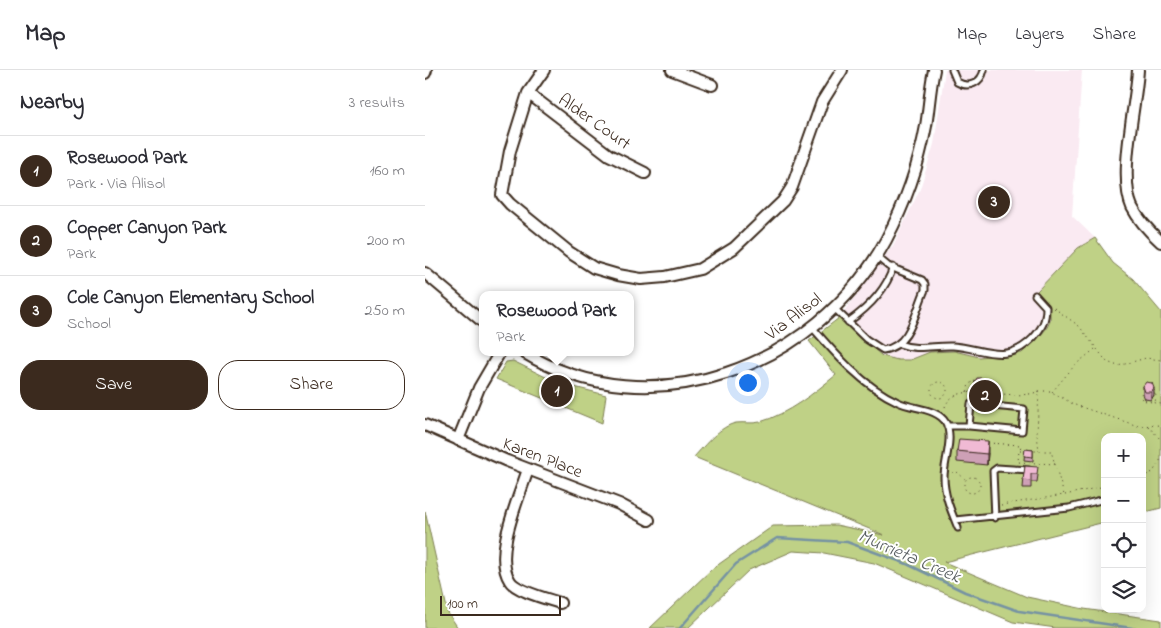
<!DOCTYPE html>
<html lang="en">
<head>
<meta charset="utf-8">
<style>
	:root { --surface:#fff; --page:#f2f2f3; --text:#2b2b33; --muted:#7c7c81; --line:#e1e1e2; --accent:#3b2a1e }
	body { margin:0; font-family:"Indie Flower",sans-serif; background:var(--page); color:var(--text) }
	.controls { position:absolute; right:15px; bottom:15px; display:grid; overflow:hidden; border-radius:10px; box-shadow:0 5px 20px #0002 }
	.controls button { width:45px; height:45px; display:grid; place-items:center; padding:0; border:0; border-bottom:1px solid var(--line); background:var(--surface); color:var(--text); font:25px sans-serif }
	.scale { position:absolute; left:15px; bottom:12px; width:121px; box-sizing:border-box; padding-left:5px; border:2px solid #3b2a1e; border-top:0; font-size:14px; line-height:18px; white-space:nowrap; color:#3b2a1e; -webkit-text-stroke:4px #fff; paint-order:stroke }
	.you { position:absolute; left:322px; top:312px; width:18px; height:18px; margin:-12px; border:4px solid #fff; border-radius:50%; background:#1a73e8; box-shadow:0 0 0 8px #1a73e833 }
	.badge { display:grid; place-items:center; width:32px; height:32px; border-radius:50%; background:var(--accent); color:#fff; font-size:16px; font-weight:700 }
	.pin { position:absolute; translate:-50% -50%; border:2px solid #fff; box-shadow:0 1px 5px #0006 }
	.popup { position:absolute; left:54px; top:221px; width:155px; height:65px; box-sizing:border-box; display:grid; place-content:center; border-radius:10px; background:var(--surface); filter:drop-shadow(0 1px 4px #0005); font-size:16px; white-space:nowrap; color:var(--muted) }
	.popup b { font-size:19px; color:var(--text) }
	.popup::after { content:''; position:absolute; left:50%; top:100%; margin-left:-10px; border:10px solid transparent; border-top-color:var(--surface) }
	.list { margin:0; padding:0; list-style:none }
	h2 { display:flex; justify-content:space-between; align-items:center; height:65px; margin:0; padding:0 20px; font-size:21px }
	h2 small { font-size:16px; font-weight:400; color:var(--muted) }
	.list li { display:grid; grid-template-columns:32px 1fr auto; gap:15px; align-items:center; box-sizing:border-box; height:70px; padding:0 20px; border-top:1px solid var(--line) }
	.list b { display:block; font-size:19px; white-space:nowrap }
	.list p { margin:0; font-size:16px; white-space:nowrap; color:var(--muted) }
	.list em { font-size:16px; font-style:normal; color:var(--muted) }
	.actions { display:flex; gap:10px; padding:15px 20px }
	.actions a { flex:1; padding:11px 0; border:1px solid var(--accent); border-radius:20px; text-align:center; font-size:18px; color:var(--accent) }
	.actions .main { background:var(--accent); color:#fff }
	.icon { flex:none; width:28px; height:28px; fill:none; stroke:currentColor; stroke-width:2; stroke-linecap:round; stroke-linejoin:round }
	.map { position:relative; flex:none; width:736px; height:558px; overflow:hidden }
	header { display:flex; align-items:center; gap:30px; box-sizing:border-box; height:70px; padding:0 25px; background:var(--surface); border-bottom:1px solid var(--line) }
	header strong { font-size:24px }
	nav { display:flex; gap:28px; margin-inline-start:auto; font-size:18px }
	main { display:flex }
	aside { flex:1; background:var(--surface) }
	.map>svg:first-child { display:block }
	.built { fill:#faeaf2 }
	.green { fill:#bfd186; stroke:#7d7e52 }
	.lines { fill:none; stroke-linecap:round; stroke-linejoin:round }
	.stream { stroke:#7592a3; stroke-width:2.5 }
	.lane-casing { stroke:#3b2a1e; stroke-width:9 }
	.street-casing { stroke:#3b2a1e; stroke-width:14 }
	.path { stroke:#3b2a1e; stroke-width:1; stroke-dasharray:1 4; stroke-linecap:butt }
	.lane { stroke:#fff; stroke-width:5 }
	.street { stroke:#fff; stroke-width:10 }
	.wall { fill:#cea0b6; stroke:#3b2a1e }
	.shaded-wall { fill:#a88294; stroke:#3b2a1e }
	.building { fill:#f0bad4; stroke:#3b2a1e }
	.labels { text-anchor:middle; stroke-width:4; stroke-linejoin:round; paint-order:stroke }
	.street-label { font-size:18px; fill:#3b2a1e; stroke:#fff }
	.water-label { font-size:19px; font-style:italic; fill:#585e61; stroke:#fff }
</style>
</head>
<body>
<header>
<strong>Map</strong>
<nav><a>Map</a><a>Layers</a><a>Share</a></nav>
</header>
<main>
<aside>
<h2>Nearby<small>3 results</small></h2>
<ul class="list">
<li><span class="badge">1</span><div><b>Rosewood Park</b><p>Park · Via Alisol</p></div><em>160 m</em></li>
<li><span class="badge">2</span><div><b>Copper Canyon Park</b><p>Park</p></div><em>200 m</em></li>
<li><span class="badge">3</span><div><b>Cole Canyon Elementary School</b><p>School</p></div><em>250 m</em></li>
</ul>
<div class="actions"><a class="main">Save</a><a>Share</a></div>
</aside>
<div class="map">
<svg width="736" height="558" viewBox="0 0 736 558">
	<rect width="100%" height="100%" fill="#fff"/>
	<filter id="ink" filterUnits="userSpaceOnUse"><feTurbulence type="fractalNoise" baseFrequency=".02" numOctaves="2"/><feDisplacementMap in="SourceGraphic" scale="10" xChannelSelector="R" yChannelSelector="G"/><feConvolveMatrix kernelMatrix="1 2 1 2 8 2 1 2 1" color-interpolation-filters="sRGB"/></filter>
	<g filter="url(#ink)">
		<path class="built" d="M 520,0 L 657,0 L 647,146 L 670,168 L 653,178 L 612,221 L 624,235 L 626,241 L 624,254 L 597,283 L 554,287 L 529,281 L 505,282 L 485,290 L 473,290 L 457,286 L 414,248 L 469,174 L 495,119 L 509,74 Z"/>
		<path class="green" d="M 670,168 L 688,193 L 708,209 L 736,242 L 736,438 L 717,443 L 717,367 L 680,367 L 680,452 L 519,492 L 602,527 L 659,539 L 736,550 L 736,558 L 631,558 L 588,552 L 449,493 L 399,483 L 368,481 L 324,500 L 263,558 L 225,558 L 287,499 L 348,456 L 411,455 L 459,465 L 269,387 C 280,375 295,356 311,353 C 319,352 327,354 335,352 C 363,344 389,323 411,305 L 384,271 L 414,248 L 457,286 L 473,290 L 485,290 L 505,282 L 529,281 L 554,287 L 597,283 C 620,260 639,252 612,221 L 653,178 Z
			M 88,291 L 133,313 L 181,325 L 177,353 L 71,309 L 81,292 Z
			M 0,441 L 23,543 L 33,558 L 0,558 Z"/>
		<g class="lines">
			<path class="stream" d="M 255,558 L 311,494 L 352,468 L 422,472 L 482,494 L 540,522 L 594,541 L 707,558"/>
			<defs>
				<path id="lane" d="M 527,0 L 532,12 C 544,19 556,13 559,0
					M 408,237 L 441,269 L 458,280 C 486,276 490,242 500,220 L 500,214 L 497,210 L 463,196 L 451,186
					M 423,252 C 443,238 461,221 468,197
					M 387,257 C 411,285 438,316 473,332 C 487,339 513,338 521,353 C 529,368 519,391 519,407 C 519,425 526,441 533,458
					M 474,274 C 492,281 509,275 528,276 C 558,278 581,296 608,268 C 617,258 621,251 621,237 L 610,225
					M 522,356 L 544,356 L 597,361 L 599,339 L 546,334 L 544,356
					M 570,448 L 568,401 L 572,398 L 604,400
					M 530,450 L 644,438 L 680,429"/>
				<path id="street" d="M 119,0 L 103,23 L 85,81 L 77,125 L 85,134 L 144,182 L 169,198 L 193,205 L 216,209 L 240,207 L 275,199 L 309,178 L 358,131 L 367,117 L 397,32 L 417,0
					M 247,0 L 287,15
					M 713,0 C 711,36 693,105 707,137 C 714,151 725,162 736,172
					M 0,3 L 1,0
					M 103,23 L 184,85 L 220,103
					M 0,203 L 58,252
					M 98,282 C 226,360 392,297 461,170 C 479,136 494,94 501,56 C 504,38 505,18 509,0
					M 0,355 L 82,391 L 194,434 L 224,450
					M 33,370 L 54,318 L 75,282
					M 103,399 C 95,426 67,485 85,511 C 91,521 123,529 135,533"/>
			</defs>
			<use href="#lane" class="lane-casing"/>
			<use href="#street" class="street-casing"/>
			<path class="path" d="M 629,238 L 654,256 L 682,292 L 693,296 L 721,288 L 736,290
				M 557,311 L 563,315 L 565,323
				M506 320a8 8 0 1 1 16 0a8 8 0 1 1-16 0Z
				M 719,319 L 716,324 L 717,330 L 736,334
				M 729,320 L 731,326 L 730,333
				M 614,321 L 625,321 L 650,335 L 713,356 L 736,355
				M 542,322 L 544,314 L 550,311
				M 627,322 L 650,295 L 670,279
				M 520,337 C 531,307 588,334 614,321 L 612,364 L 614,381
				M 723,356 L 736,370
				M 563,373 L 596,375 L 595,380
				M 601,380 L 594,380 L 593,392 L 630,394
				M 527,402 L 532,402 L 540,409
				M 717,407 L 728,402 L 736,389
				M539 415a8 8 0 1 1 16 0a8 8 0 1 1-16 0Z
				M 640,425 L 680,416
				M 576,435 L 639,425 L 626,381 L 608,381"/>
			<use href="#lane" class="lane"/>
			<use href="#street" class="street"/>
		</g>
		<path class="wall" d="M 550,311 L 558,315 L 556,319 L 551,319 L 550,315 Z
			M 727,313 L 729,325 L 726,330 L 720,329 L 718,324 L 718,316 Z
			M 600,379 L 608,380 L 608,391 L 599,390 Z
			M 532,381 L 563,383 L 562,395 L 532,392 Z
			M 600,396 L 613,405 L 612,412 L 606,412 L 606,418 L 598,418 Z"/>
		<path class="shaded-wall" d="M 558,311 L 558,315 L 556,319 L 556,315 Z
			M 729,318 L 729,325 L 726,330 L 726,322 Z
			M 563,371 L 563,383 L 562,395 L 562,384 Z"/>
		<path class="building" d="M 552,308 L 556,308 L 558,311 L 556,315 L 551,315 L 550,311 Z
			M 721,312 L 727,313 L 729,318 L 726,322 L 720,322 L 718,316 Z
			M 534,369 L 563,371 L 562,384 L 532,381 Z
			M 600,379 L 608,380 L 608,387 L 599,386 Z
			M 600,396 L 613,397 L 612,404 L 606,404 L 606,411 L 598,410 Z"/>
	</g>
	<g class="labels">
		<g class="street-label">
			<text transform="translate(170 51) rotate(35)" y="6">Alder Court</text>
			<text transform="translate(368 246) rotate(-37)" y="6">Via Alisol</text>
			<text transform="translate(118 387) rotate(21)" y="6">Karen Place</text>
		</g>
		<g class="water-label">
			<text transform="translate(485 485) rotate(23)" y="7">Murrieta Creek</text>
		</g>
	</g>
</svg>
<div class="controls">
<button>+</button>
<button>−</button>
<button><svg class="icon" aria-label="locate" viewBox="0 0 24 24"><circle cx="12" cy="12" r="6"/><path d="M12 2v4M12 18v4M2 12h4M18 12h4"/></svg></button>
<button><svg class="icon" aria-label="layers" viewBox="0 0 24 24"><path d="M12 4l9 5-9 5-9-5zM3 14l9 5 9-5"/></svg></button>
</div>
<div class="scale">100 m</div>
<div class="you"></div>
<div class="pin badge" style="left:132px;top:321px">1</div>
<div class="popup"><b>Rosewood Park</b>Park</div>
<div class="pin badge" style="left:560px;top:326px">2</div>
<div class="pin badge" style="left:569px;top:132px">3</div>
</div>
</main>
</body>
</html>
